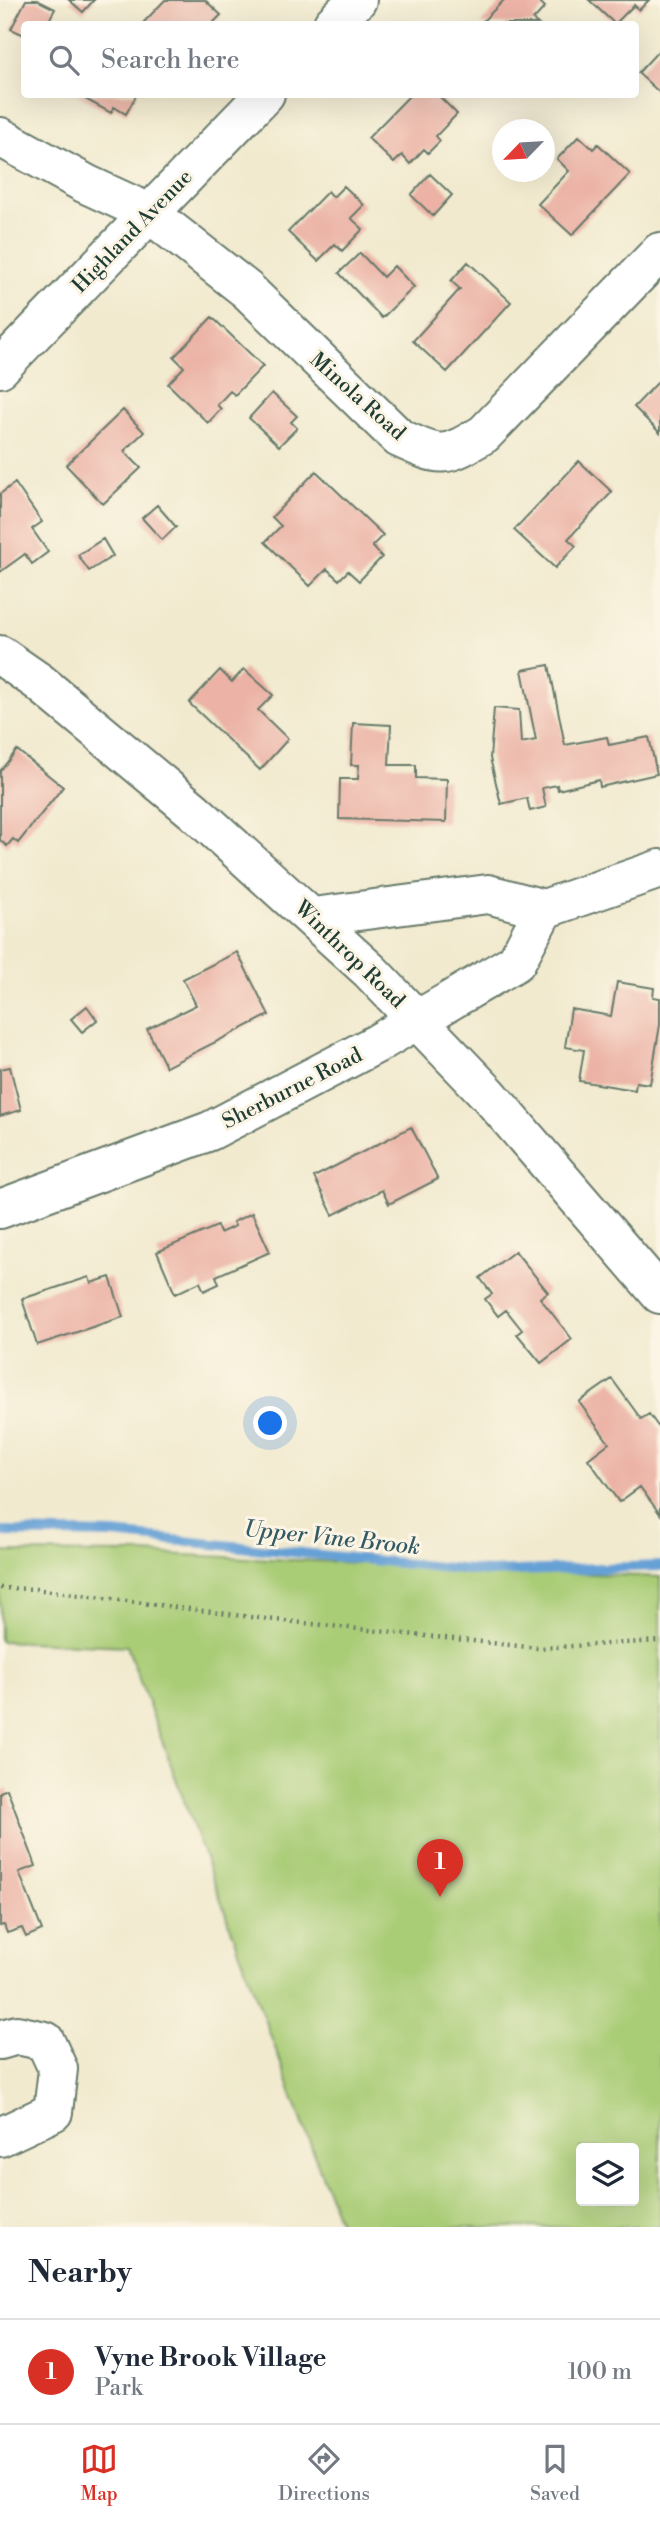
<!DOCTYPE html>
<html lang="en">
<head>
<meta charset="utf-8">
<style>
	:root { --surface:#fff; --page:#f2f2f3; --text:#1f2937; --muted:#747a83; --line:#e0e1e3; --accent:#d93025 }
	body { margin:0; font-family:"Libre Bodoni",serif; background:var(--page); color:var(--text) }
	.controls { position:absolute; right:21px; bottom:21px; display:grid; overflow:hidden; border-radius:7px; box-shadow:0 7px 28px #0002 }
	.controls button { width:63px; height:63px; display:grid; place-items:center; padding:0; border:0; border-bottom:2px solid var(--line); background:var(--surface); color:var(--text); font:35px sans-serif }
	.compass { position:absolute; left:492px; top:119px; width:63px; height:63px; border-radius:50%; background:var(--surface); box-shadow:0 7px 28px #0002; rotate:245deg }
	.you { position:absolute; left:271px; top:1424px; width:24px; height:24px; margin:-18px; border:5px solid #fff; border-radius:50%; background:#1a73e8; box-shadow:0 0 0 10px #1a73e833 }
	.badge { display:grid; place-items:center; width:46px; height:46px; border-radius:50%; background:var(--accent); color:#fff; font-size:23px; font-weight:700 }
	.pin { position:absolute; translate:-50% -58px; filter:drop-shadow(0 2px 4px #0008) }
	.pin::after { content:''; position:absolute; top:37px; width:24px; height:21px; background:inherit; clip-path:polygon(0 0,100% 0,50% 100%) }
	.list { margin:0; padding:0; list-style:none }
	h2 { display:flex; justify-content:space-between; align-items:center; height:91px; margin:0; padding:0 28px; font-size:30px }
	h2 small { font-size:23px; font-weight:400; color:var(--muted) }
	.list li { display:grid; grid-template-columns:46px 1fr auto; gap:21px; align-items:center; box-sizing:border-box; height:105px; padding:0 28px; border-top:2px solid var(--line) }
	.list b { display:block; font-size:26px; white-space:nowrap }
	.list p { margin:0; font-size:23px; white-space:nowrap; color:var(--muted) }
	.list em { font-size:23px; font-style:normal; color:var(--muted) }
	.icon { flex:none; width:38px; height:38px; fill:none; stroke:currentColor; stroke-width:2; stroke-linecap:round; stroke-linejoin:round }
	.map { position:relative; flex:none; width:660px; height:2227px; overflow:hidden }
	.search { position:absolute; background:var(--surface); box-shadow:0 7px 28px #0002; left:21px; right:21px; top:21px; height:77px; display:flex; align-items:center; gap:18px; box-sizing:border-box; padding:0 24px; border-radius:7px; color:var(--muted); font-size:26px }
	.sheet { height:196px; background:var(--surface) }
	nav { display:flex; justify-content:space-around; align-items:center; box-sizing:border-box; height:98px; border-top:2px solid var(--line); background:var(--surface); font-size:19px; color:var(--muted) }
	nav a { display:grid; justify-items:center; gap:4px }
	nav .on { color:var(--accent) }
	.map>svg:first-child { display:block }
	.green { fill:#a9cc76; stroke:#648455; stroke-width:2; fill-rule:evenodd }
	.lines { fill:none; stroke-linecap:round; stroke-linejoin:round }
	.stream { stroke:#66a1d6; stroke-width:10 }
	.building { fill:#ebb2a5 }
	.minor-casing { stroke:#687a6a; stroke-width:42 }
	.path { stroke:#687a6a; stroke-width:4.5; stroke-dasharray:2 5; stroke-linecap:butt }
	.minor { stroke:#fff; stroke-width:38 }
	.labels { text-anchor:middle; stroke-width:6; stroke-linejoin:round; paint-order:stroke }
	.street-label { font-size:21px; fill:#1f3d34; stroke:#fcf5e5 }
	.water-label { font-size:23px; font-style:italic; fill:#345b65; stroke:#fcf5e5 }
</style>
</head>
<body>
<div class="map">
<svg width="660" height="2227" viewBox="0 0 660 2227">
	<rect width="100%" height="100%" fill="#fcf5e5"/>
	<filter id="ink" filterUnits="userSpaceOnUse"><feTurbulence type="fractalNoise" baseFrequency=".0143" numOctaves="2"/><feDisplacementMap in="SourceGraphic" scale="14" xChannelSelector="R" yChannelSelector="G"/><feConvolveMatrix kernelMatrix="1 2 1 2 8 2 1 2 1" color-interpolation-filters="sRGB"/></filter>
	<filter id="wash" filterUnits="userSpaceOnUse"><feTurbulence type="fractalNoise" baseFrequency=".00686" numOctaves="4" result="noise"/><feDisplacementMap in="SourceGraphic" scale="28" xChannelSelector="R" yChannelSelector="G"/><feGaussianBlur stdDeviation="1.57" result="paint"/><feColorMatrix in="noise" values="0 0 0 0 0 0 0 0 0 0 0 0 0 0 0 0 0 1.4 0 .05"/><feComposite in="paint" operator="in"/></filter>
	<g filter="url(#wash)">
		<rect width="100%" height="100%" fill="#f1eacf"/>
		<path class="green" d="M 0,1552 L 141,1553 L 660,1577 L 660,2227 L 341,2227 L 127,1646 L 0,1641 ZM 581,2148 L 634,2148 L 634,2201 L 581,2201 Z"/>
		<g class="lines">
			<path class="stream" d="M 0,1532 L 113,1534 L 489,1572 L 660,1566"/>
		</g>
		<g id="blocks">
			<path class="building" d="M 26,0 L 37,0 L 55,9 L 47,24 L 24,24 L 24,35 L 11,29 Z
				M 69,0 L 94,0 L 83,12 Z
				M 165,0 L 205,0 L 221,15 L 212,24 L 144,24 L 143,23 Z
				M 504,0 L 538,0 L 545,7 L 533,20 L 538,24 L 480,24 Z
				M 589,0 L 649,0 L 639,10 L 634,5 L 615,24 Z
				M 660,49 L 660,93 L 638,73 Z
				M 76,94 L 137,94 L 126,114 L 114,107 L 111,113 Z
				M 411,94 L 437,94 L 457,114 L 436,136 L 440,141 L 428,153 L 424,149 L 410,164 L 402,155 L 394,163 L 368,138 Z
				M 579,136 L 593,149 L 598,144 L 630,174 L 572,235 L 538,204 L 569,171 L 557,159 Z
				M 430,174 L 452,195 L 433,216 L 411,195 Z
				M 344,186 L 364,205 L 351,218 L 363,229 L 342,251 L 335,244 L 318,261 L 288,232 L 328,191 L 333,197 Z
				M 360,253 L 383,277 L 394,266 L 414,287 L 382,318 L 339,273 Z
				M 468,262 L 511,302 L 447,372 L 413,341 L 460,289 L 451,281 Z
				M 212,317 L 263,366 L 235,395 L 230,391 L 217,405 L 221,409 L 208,423 L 168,384 L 184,367 L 174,357 Z
				M 660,380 L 660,433 L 634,407 Z
				M 272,393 L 297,416 L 291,422 L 297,428 L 279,446 L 249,418 Z
				M 123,410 L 144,432 L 124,451 L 141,468 L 103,504 L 66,465 Z
				M 579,461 L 612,492 L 568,539 L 576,546 L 555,568 L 514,530 Z
				M 316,471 L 383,535 L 372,546 L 382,557 L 359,581 L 348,571 L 339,580 L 327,569 L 310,586 L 265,542 L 281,526 L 272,517 Z
				M 15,483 L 42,522 L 32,529 L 48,552 L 32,564 L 25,554 L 0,572 L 0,494 Z
				M 157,505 L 176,527 L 162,540 L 142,518 Z
				M 103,539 L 113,556 L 89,571 L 78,555 Z
				M 549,665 L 565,745 L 607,737 L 609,745 L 649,737 L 657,774 L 600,787 L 599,780 L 558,790 L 557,785 L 542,788 L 546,807 L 530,811 L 527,798 L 501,804 L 490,758 L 494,708 L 519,710 L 521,743 L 536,740 L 522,670 Z
				M 244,669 L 273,695 L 258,710 L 288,739 L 260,770 L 189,703 L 220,670 L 232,682 Z
				M 353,723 L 391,725 L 389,765 L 416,765 L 416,778 L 447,779 L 446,822 L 339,819 L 340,779 L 358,779 L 359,765 L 351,765 Z
				M 17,750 L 63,787 L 18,843 L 13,839 L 7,846 L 0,840 L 0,771 Z
				M 237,952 L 269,1015 L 166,1067 L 147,1029 L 196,1005 L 183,979 Z
				M 617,982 L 654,988 L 653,997 L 660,998 L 660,1025 L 650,1084 L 636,1082 L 635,1090 L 579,1081 L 584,1050 L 565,1047 L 571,1009 L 611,1016 Z
				M 87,1006 L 97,1020 L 82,1032 L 71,1019 Z
				M 10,1067 L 21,1110 L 0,1116 L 0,1069 Z
				M 411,1127 L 438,1179 L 389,1204 L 382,1190 L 333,1215 L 314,1177 Z
				M 252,1213 L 270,1252 L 216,1276 L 219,1284 L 204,1291 L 200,1282 L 175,1294 L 157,1252 L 217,1226 L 220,1233 L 235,1226 L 233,1222 Z
				M 515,1251 L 548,1292 L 540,1298 L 572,1339 L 541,1363 L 517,1334 L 522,1330 L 506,1310 L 498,1316 L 485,1299 L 492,1294 L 480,1278 Z
				M 89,1277 L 91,1283 L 110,1277 L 123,1317 L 37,1345 L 22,1299 Z
				M 612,1379 L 641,1419 L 649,1414 L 660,1429 L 660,1514 L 640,1487 L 619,1502 L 588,1459 L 609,1443 L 579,1402 Z
				M 7,1789 L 36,1866 L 19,1872 L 42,1930 L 26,1937 L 22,1928 L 7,1933 L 4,1925 L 0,1926 L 0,1792 Z"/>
		</g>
	</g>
	<g filter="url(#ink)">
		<use href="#blocks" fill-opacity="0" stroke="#687a6a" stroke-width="2"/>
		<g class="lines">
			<defs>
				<path id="minor" d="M 333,24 L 357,0
					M 0,137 L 86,184 L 149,213 L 247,290 L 399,438 C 443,458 443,458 484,434 L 660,252
					M 0,368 L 265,94
					M 0,655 L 39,682 L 194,811 L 370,971 L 488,1094 L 660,1294
					M 313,917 L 488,894 L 544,909
					M 0,1209 L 210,1131 L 378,1043 L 516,962 L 544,909 L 660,869
					M 0,2040 L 17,2035 L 45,2041 L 58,2069 L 53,2112 L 0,2137"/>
			</defs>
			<use href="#minor" class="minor-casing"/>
			<path class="path" d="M 0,1588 L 35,1589 L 266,1619 L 538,1648 L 660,1641"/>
			<use href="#minor" class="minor"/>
		</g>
	</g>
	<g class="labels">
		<g class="street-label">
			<text transform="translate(132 231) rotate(-46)" y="7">Highland Avenue</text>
			<text transform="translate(358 396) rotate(42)" y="7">Minola Road</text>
			<text transform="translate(350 954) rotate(44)" y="7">Winthrop Road</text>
			<text transform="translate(292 1088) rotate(-27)" y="7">Sherburne Road</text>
		</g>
		<g class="water-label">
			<text transform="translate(332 1537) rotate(6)" y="8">Upper Vine Brook</text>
		</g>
	</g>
</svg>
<div class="controls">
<button><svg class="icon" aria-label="layers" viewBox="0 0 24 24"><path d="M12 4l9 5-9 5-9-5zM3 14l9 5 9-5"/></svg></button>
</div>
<svg class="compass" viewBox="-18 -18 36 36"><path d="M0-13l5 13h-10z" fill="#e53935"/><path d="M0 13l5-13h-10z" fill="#747a83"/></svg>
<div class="you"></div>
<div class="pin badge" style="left:440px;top:1897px">1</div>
<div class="search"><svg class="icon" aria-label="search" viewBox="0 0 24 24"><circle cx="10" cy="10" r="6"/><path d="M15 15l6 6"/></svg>Search here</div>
</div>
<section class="sheet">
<h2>Nearby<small></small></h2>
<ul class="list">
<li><span class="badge">1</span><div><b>Vyne Brook Village</b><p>Park</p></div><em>100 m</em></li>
</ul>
</section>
<nav>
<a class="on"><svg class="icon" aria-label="map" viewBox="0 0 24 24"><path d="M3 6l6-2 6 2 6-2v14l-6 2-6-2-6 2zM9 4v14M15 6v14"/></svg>Map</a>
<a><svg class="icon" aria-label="directions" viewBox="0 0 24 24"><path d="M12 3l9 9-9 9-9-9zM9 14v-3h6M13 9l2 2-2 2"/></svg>Directions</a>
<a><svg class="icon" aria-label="saved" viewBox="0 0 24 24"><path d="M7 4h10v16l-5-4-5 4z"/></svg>Saved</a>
</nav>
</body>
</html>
